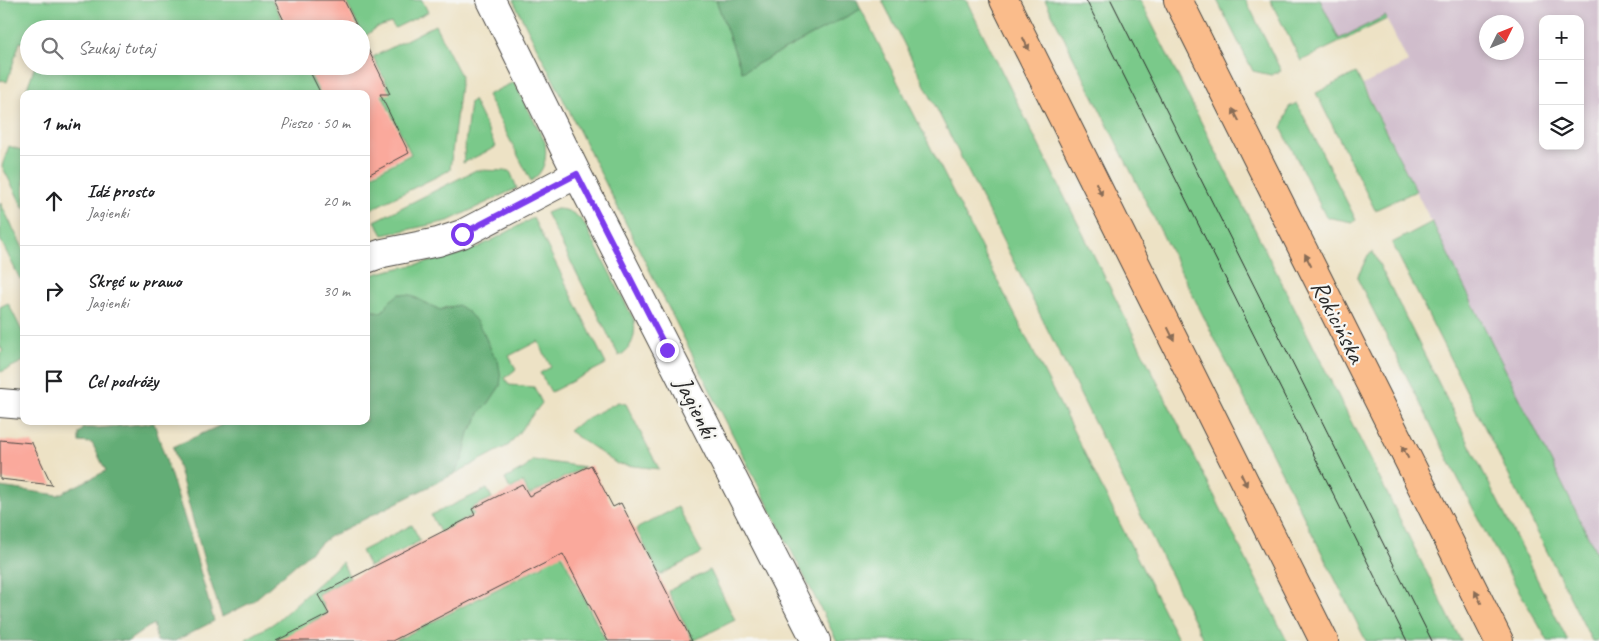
<!DOCTYPE html>
<html lang="pl">
<head>
<meta charset="utf-8">
<style>
	:root { --surface:#fff; --page:#f6f6f6; --text:#202124; --muted:#757577; --line:#e0e0e0 }
	body { margin:0; font-family:Caveat,sans-serif; background:var(--page); color:var(--text) }
	.controls { position:absolute; right:15px; top:15px; display:grid; overflow:hidden; border-radius:10px; box-shadow:0 2px 8px #0003 }
	.controls button { width:45px; height:45px; display:grid; place-items:center; padding:0; border:0; border-bottom:1px solid var(--line); background:var(--surface); color:var(--text); font:25px sans-serif }
	.compass { position:absolute; left:1479px; top:15px; width:45px; height:45px; border-radius:50%; background:var(--surface); box-shadow:0 2px 8px #0003; rotate:47deg }
	.stop { position:absolute; width:15px; height:15px; margin:-11px; border:4px solid #7c3aed; border-radius:50%; background:#fff }
	.stop.end { background:#7c3aed; border-color:#fff; box-shadow:0 1px 5px #0008 }
	.list { margin:0; padding:0; list-style:none }
	h2 { display:flex; justify-content:space-between; align-items:center; height:65px; margin:0; padding:0 20px; font-size:21px }
	h2 small { font-size:16px; font-weight:400; color:var(--muted) }
	.list li { display:grid; grid-template-columns:32px 1fr auto; gap:15px; align-items:center; box-sizing:border-box; height:90px; padding:0 20px; border-top:1px solid var(--line) }
	.list b { display:block; font-size:19px; white-space:nowrap }
	.list p { margin:0; font-size:16px; white-space:nowrap; color:var(--muted) }
	.list em { font-size:16px; font-style:normal; color:var(--muted) }
	.icon { flex:none; width:28px; height:28px; fill:none; stroke:currentColor; stroke-width:2; stroke-linecap:round; stroke-linejoin:round }
	.map { position:relative; flex:none; width:1599px; height:641px; overflow:hidden }
	.search { position:absolute; background:var(--surface); box-shadow:0 2px 8px #0003; left:20px; top:20px; width:350px; height:55px; display:flex; align-items:center; gap:12px; box-sizing:border-box; padding:0 18px; border-radius:28px; color:var(--muted); font-size:19px }
	.panel { position:absolute; background:var(--surface); box-shadow:0 2px 8px #0003; left:20px; top:90px; width:350px; height:335px; border-radius:10px }
	.map>svg:first-child { display:block }
	.industrial { fill:#d0bdcc; fill-rule:evenodd }
	.green { fill:#7ac98a; stroke:#527a5a }
	.forest { fill:#63ad76; stroke:#476c50 }
	.building { fill:#faa99c }
	.lines { fill:none; stroke-linecap:round; stroke-linejoin:round }
	.minor-casing { stroke:#484642; stroke-width:30 }
	.major-casing { stroke:#484642; stroke-width:30 }
	.minor { stroke:#fff; stroke-width:28 }
	.major { stroke:#fabc8b; stroke-width:28 }
	.tram { stroke:#2b2b2b; stroke-width:1 }
	.oneway { fill:#886c56 }
	.route { stroke:#7c3aed; stroke-width:6 }
	.labels { text-anchor:middle; stroke-width:4.5; stroke-linejoin:round; paint-order:stroke }
	.street-label { font-size:25px; fill:#2b2b2b; stroke:#f6f6f2 }
</style>
</head>
<body>
<div class="map">
<svg width="1599" height="641" viewBox="0 0 1599 641">
	<rect width="100%" height="100%" fill="#f6f6f2"/>
	<filter id="ink" filterUnits="userSpaceOnUse"><feTurbulence type="fractalNoise" baseFrequency=".02" numOctaves="2"/><feDisplacementMap in="SourceGraphic" scale="10" xChannelSelector="R" yChannelSelector="G"/><feConvolveMatrix kernelMatrix="1 2 1 2 8 2 1 2 1" color-interpolation-filters="sRGB"/></filter>
	<filter id="wash" filterUnits="userSpaceOnUse"><feTurbulence type="fractalNoise" baseFrequency=".0096" numOctaves="4" result="noise"/><feDisplacementMap in="SourceGraphic" scale="20" xChannelSelector="R" yChannelSelector="G"/><feGaussianBlur stdDeviation="1.12" result="paint"/><feColorMatrix in="noise" values="0 0 0 0 0 0 0 0 0 0 0 0 0 0 0 0 0 1.4 0 .05"/><feComposite in="paint" operator="in"/></filter>
	<g filter="url(#wash)">
		<rect width="100%" height="100%" fill="#ede2c5"/>
		<path class="industrial" d="M 1320,0 L 1599,0 L 1599,558 L 1363,85 L 1408,62 L 1385,16 L 1339,39 ZM 1543,19 L 1580,19 L 1580,146 L 1543,146 ZM 1486,22 L 1516,22 L 1516,52 L 1486,52 Z"/>
		<path class="green" d="M 0,0 L 272,0 L 287,29 L 29,29 L 29,44 L 20,42 L 7,82 L 3,80 L 0,81 Z
			M 345,0 L 422,0 L 428,12 L 395,28 L 391,23 L 376,28 L 364,37 L 361,29 L 360,29 Z
			M 513,0 L 716,0 L 742,72 L 861,9 L 1179,641 L 837,641 Z
			M 882,0 L 966,0 L 1287,641 L 1204,641 Z
			M 1045,0 L 1140,0 L 1461,641 L 1366,641 Z
			M 1217,0 L 1246,0 L 1281,71 L 1271,75 L 1253,71 Z
			M 1270,0 L 1320,0 L 1339,39 L 1385,16 L 1387,19 L 1301,61 Z
			M 435,25 L 461,76 L 450,170 L 369,210 L 366,204 L 366,178 L 411,154 L 380,91 L 388,86 L 373,57 Z
			M 35,66 L 306,66 L 320,94 L 57,94 L 52,92 L 51,94 L 25,94 Z
			M 1356,73 L 1416,191 L 1375,210 L 1316,93 Z
			M 514,82 L 545,142 C 547,159 545,171 531,181 L 487,95 Z
			M 473,100 L 496,147 L 463,163 L 470,102 Z
			M 1297,103 L 1356,220 L 1352,222 L 1326,217 L 1282,129 L 1289,107 Z
			M 9,146 L 24,151 L 24,209 L 2,166 Z
			M 476,170 L 510,171 L 517,188 L 448,221 L 383,235 L 375,221 Z
			M 0,202 L 24,250 L 24,278 L 20,279 L 0,239 Z
			M 556,209 C 569,209 576,214 584,223 L 634,320 C 636,335 633,348 619,356 L 546,213 Z
			M 533,218 L 606,364 L 551,392 L 540,373 L 551,367 L 538,341 L 509,356 L 516,369 L 505,378 L 509,385 L 534,387 L 542,403 L 509,445 L 454,474 L 463,457 L 469,432 L 475,424 L 479,413 L 488,404 L 500,386 L 498,360 L 493,354 L 483,332 L 450,306 L 440,310 L 410,295 L 400,294 L 389,302 L 384,310 L 381,312 L 368,310 L 366,306 L 366,277 C 397,266 429,264 460,254 C 485,246 510,230 533,218 Z
			M 1432,222 L 1599,558 L 1599,641 L 1592,641 L 1392,243 Z
			M 1373,252 L 1568,641 L 1548,641 L 1484,530 L 1357,278 L 1368,255 Z
			M 8,303 L 24,335 L 24,361 L 1,372 L 0,371 L 0,353 L 3,351 L 0,346 L 0,307 Z
			M 618,402 L 626,404 L 659,469 L 617,464 L 569,431 L 580,422 Z
			M 533,460 L 585,467 L 529,495 L 523,482 L 510,489 L 505,479 L 525,468 Z
			M 487,489 L 492,498 L 471,508 L 474,514 L 440,532 L 431,515 Z
			M 678,507 L 702,553 L 660,575 L 636,529 Z
			M 412,525 L 420,541 L 369,567 L 361,551 Z
			M 554,540 L 606,641 L 395,641 L 544,565 L 537,548 Z
			M 342,562 L 350,578 L 318,594 L 327,614 L 310,623 L 313,630 L 291,641 L 247,641 L 246,639 L 271,625 L 278,620 Z
			M 710,570 L 735,620 L 693,641 L 668,591 Z"/>
		<path class="forest" d="M 716,0 L 857,0 L 861,9 L 742,72 Z
			M 399,294 L 410,295 L 440,310 L 458,305 L 468,312 L 476,321 L 483,332 L 493,354 L 498,360 L 501,378 L 500,386 L 488,404 L 479,413 L 475,424 L 469,432 L 463,458 L 454,474 L 329,537 L 316,547 L 252,602 L 222,617 L 207,571 L 173,447 L 230,421 L 366,421 L 366,311 L 368,310 L 381,312 L 384,310 L 389,302 Z
			M 154,423 L 191,538 L 214,621 L 175,641 L 157,641 L 153,624 L 128,641 L 0,641 L 0,487 L 58,495 L 106,471 L 92,443 L 79,442 L 79,433 L 84,428 L 99,428 Z"/>
		<g id="blocks">
			<path class="building" d="M 274,0 L 344,0 L 358,29 L 288,29 Z
				M 361,35 L 390,94 L 380,94 L 409,153 L 366,176 L 366,94 L 321,94 L 307,66 L 361,66 Z
				M 0,440 L 32,443 L 52,485 L 0,479 Z
				M 591,465 L 613,507 L 621,503 L 692,641 L 608,641 L 563,554 L 392,641 L 276,641 L 329,614 L 318,595 L 475,515 L 472,509 L 522,484 L 529,496 Z"/>
		</g>
	</g>
	<g filter="url(#ink)">
		<use href="#blocks" fill-opacity="0" stroke="#484642" stroke-width="1"/>
		<g class="lines">
			<defs>
				<path id="minor" d="M 491,0 L 577,174 L 816,641
					M 366,259 L 383,253 L 438,242 L 462,234 L 577,174
					M 0,403 L 24,405"/>
				<path id="major" d="M 1004,0 L 1324,641
					M 1178,0 L 1499,641"/>
			</defs>
			<use href="#minor" class="minor-casing"/>
			<use href="#major" class="major-casing"/>
			<use href="#minor" class="minor"/>
			<use href="#major" class="major"/>
			<path class="tram" d="M 1086,0 L 1407,641
				M 1111,0 L 1432,641"/>
		</g>
		<defs><path id="oneway-solid" d="M-6-.8H1V-3.2L6.5 0L1 3.2V.8H-6Z" transform="scale(1.25)"/></defs>
		<g class="oneway">
			<use href="#oneway-solid" transform="translate(1026 44) rotate(64)"/>
			<use href="#oneway-solid" transform="translate(1236 115) rotate(-117)"/>
			<use href="#oneway-solid" transform="translate(1099 189) rotate(64)"/>
			<use href="#oneway-solid" transform="translate(1308 260) rotate(-117)"/>
			<use href="#oneway-solid" transform="translate(1171 334) rotate(64)"/>
			<use href="#oneway-solid" transform="translate(1405 452) rotate(-117)"/>
			<use href="#oneway-solid" transform="translate(1244 480) rotate(64)"/>
			<use href="#oneway-solid" transform="translate(1478 597) rotate(-117)"/>
		</g>
	</g>
	<g class="lines" filter="url(#ink)">
		<path class="route" d="M 462,234 L 577,174 L 667,350"/>
	</g>
	<g class="labels">
		<g class="street-label">
			<text transform="translate(1339 321) rotate(63)" y="9">Rokicińska</text>
			<text transform="translate(697 407) rotate(63)" y="9">Jagienki</text>
		</g>
	</g>
</svg>
<div class="controls">
<button>+</button>
<button>−</button>
<button><svg class="icon" aria-label="layers" viewBox="0 0 24 24"><path d="M12 4l9 5-9 5-9-5zM3 14l9 5 9-5"/></svg></button>
</div>
<svg class="compass" viewBox="-18 -18 36 36"><path d="M0-13l5 13h-10z" fill="#e53935"/><path d="M0 13l5-13h-10z" fill="#757577"/></svg>
<div class="stop" style="left:462px;top:234px"></div>
<div class="stop end" style="left:667px;top:350px"></div>
<div class="search"><svg class="icon" aria-label="search" viewBox="0 0 24 24"><circle cx="10" cy="10" r="6"/><path d="M15 15l6 6"/></svg>Szukaj tutaj</div>
<section class="panel">
<h2>1 min<small>Pieszo · 50 m</small></h2>
<ul class="list">
<li><svg class="icon" aria-label="ahead" viewBox="0 0 24 24"><path d="M12 20V5M6 11l6-6 6 6"/></svg><div><b>Idź prosto</b><p>Jagienki</p></div><em>20 m</em></li>
<li><svg class="icon" aria-label="right" viewBox="0 0 24 24"><path d="M7 20v-9h11M14 6l5 5-5 5"/></svg><div><b>Skręć w prawo</b><p>Jagienki</p></div><em>30 m</em></li>
<li><svg class="icon" aria-label="arrive" viewBox="0 0 24 24"><path d="M6 21V4h12l-3 4 3 4H6"/></svg><div><b>Cel podróży</b></div></li>
</ul>
</section>
</div>
</body>
</html>
